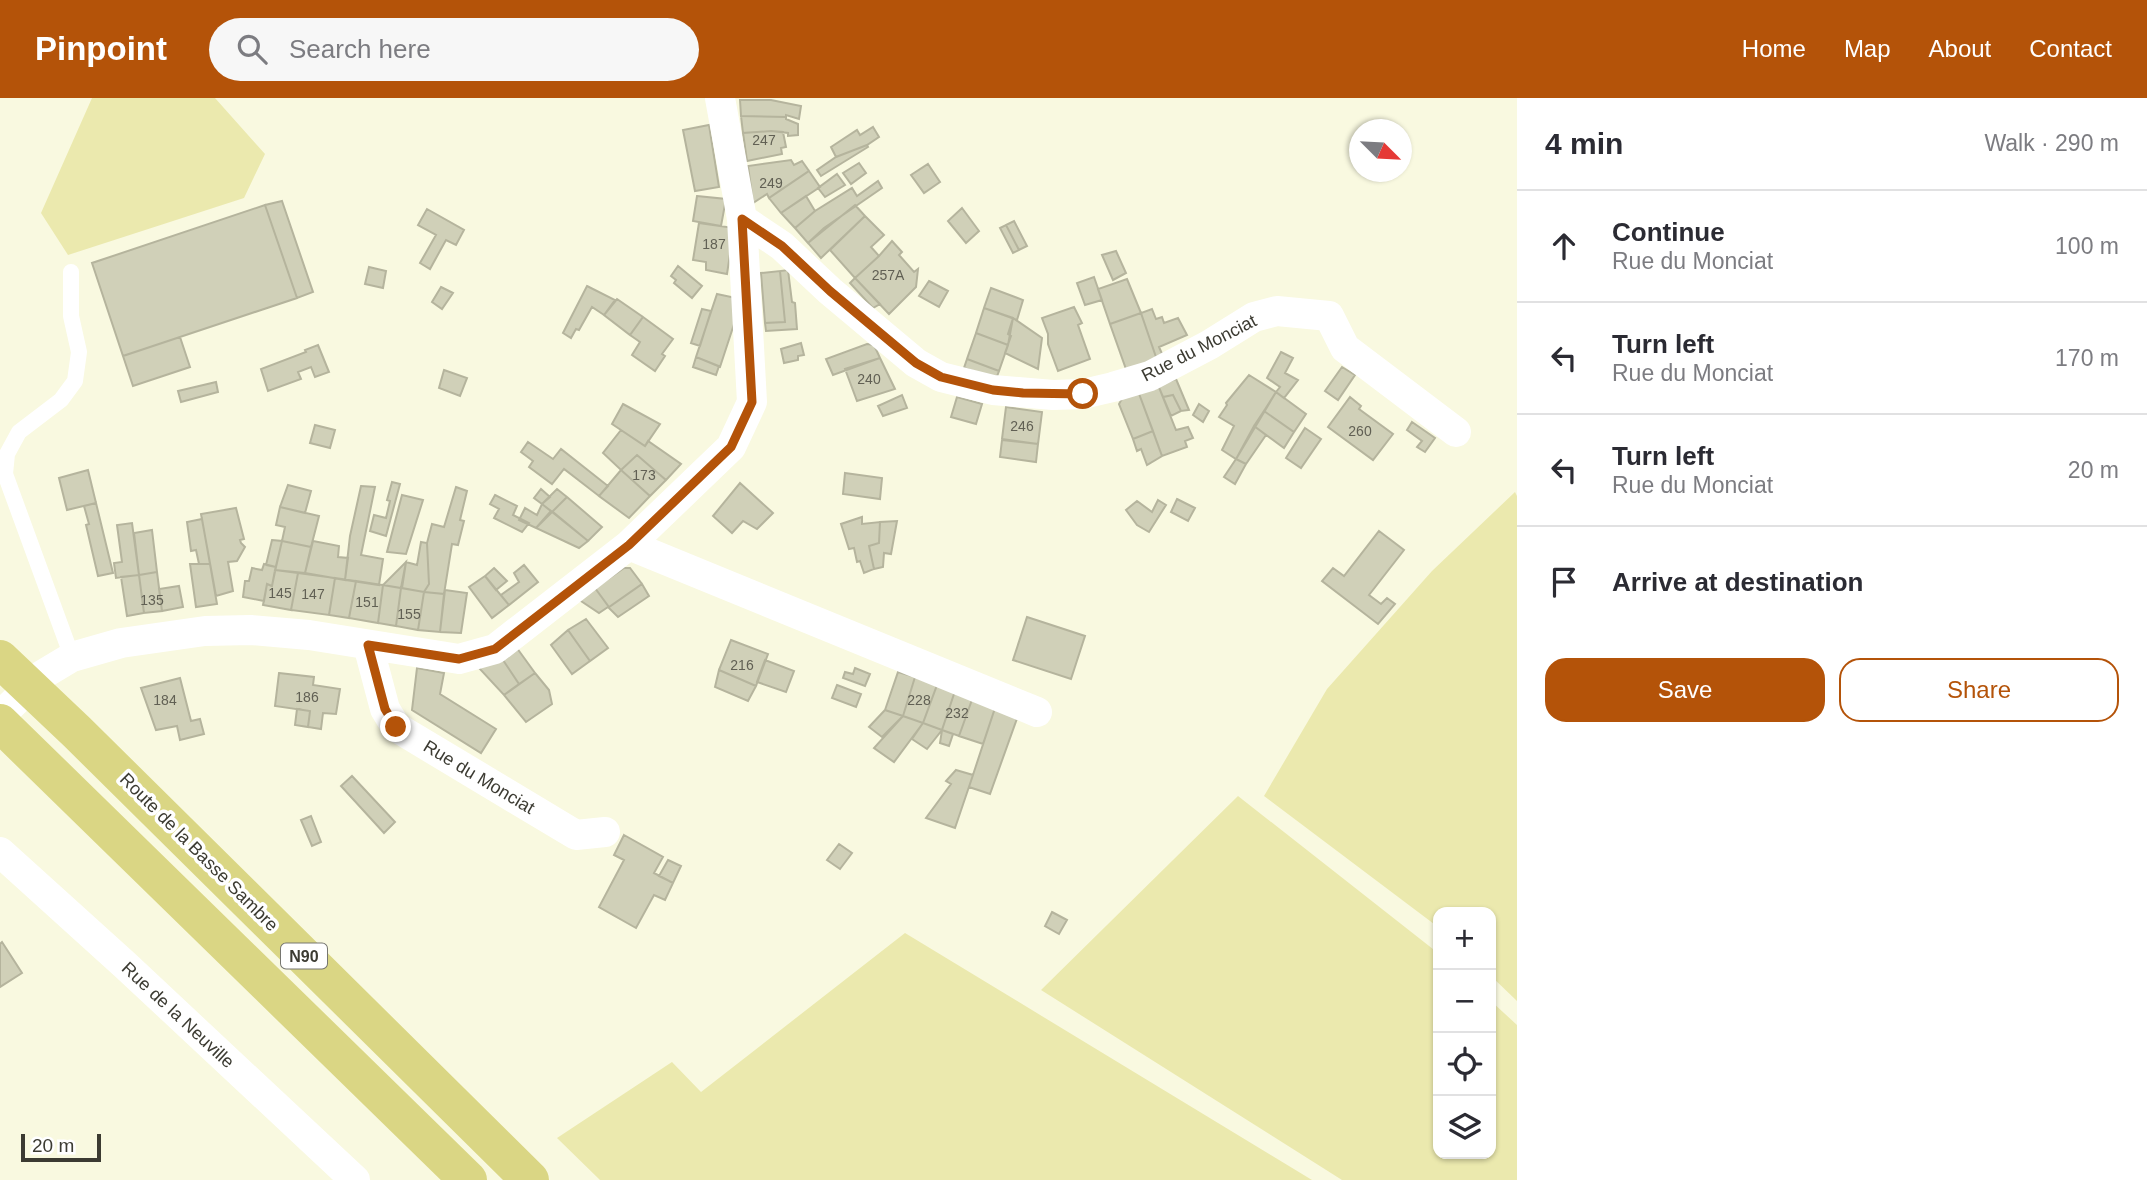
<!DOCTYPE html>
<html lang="en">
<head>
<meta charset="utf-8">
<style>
	:root { --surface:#fff; --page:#f7f7f7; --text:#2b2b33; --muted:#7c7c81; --line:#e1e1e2; --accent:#b45309 }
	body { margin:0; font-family:Helvetica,sans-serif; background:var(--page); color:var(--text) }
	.controls { position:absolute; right:21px; bottom:21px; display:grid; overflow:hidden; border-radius:14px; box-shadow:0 2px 5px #0004 }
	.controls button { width:63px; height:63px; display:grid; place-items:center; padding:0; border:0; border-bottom:2px solid var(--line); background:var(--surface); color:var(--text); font:35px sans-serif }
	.compass { position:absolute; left:1349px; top:21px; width:63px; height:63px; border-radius:50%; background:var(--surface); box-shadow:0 2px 5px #0004; rotate:114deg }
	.scale { position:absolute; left:21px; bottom:18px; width:80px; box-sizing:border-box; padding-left:7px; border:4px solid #3c3b32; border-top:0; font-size:19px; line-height:24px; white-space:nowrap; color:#3c3b32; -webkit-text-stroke:5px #fff; paint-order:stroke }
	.stop { position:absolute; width:21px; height:21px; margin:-16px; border:5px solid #b45309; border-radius:50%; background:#fff }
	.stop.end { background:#b45309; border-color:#fff; box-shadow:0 2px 7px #0008 }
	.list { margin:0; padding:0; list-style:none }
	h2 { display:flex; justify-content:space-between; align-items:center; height:91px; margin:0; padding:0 28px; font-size:30px }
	h2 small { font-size:23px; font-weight:400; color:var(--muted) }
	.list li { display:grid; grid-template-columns:46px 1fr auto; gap:21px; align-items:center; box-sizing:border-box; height:112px; padding:0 28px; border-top:2px solid var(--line) }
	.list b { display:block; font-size:26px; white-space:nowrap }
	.list p { margin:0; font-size:23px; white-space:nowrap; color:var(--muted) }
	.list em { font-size:23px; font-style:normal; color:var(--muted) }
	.actions { display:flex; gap:14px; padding:21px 28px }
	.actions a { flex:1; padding:16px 0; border:2px solid var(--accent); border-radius:21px; text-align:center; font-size:24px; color:var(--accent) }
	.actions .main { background:var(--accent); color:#fff }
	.icon { flex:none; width:38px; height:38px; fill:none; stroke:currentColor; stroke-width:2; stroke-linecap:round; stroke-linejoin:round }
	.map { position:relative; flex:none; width:1517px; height:1082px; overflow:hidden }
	header { display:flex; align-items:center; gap:42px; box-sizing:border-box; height:98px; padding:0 35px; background:var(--accent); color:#fff }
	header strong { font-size:33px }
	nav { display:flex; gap:38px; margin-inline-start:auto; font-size:24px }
	.search { width:490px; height:63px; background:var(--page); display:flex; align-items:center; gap:18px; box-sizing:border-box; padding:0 24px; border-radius:38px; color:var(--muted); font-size:26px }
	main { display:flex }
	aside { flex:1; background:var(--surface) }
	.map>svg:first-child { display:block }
	.green { fill:#ebe9ae }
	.building { fill:#d0d0b8; stroke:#b5b49d; stroke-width:2 }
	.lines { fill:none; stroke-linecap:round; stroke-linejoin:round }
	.service { stroke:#fff; stroke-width:16 }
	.minor { stroke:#fff; stroke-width:30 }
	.trunk { stroke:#dad684; stroke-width:38 }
	.route { stroke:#b45309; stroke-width:9 }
	.labels { text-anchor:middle; stroke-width:7; stroke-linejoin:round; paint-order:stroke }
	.number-label { font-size:14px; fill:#616054 }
	.shield { fill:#fff; stroke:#767670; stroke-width:2 }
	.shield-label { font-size:16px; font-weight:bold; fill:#3c3b32 }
	.street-label { font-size:18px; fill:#3c3b32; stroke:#fff }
</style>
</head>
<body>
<header>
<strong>Pinpoint</strong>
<div class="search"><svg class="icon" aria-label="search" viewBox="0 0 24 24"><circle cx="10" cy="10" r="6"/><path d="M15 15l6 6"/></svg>Search here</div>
<nav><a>Home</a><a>Map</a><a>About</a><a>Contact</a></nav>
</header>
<main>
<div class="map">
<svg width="1517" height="1082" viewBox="0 0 1517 1082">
	<rect width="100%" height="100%" fill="#f9f9e0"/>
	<path class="green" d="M 92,0 L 215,0 L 265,56 L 244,100 L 68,157 L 41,115 Z
		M 1515,394 L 1517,398 L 1517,903 L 1491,878 L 1491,814 L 1438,814 L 1438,829 L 1264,698 L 1327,591 L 1432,473 Z
		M 1238,698 L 1438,855 L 1438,1056 L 1491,1056 L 1491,903 L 1517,927 L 1517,1082 L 1342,1082 L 1041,892 Z
		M 905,835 L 1312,1082 L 600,1082 L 557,1040 L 672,964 L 701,994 Z"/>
	<path class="building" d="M 740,2 L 771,2 L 801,8 L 799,21 L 786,17 L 786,19 L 741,18 Z
		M 741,18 L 786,19 L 786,21 L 798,26 L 798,37 L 788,38 L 788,35 L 771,33 L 743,35 Z
		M 709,27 L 719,89 L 695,93 L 683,32 Z
		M 873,29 L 879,39 L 867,47 L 836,59 L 831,49 L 857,32 L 860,37 Z
		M 771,33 L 783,34 L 786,49 L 781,50 L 782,56 L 747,63 L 743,35 Z
		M 867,47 L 868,49 L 821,78 L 817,72 L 836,59 Z
		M 791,62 L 794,67 L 802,63 L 809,73 L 769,100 L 767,96 L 753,105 L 748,68 Z
		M 859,65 L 866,75 L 851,86 L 843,75 Z
		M 928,66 L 940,84 L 924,95 L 911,77 Z
		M 809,73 L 820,89 L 781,115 L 769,100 Z
		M 837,76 L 845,87 L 825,99 L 818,90 Z
		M 878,83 L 882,90 L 824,130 L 808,145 L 795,130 L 815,113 L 852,90 L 857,98 Z
		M 697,98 L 726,101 L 721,128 L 693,123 Z
		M 806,98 L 815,113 L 795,130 L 781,115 Z
		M 282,103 L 313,194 L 297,200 L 265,107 Z
		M 265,107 L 297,200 L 123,258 L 92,165 Z
		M 855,107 L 865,118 L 821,160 L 808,145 Z
		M 962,110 L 979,133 L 966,145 L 948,123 Z
		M 427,111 L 464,132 L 456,147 L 446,142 L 430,171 L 420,165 L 436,137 L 418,127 Z
		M 865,118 L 884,137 L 871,149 L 879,158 L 855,180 L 830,152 Z
		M 1014,123 L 1027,148 L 1019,152 L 1006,127 Z
		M 699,125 L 734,130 L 727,176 L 706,172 L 706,164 L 693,162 Z
		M 1006,127 L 1019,152 L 1013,155 L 1000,130 Z
		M 892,143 L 902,154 L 899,157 L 914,174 L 918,171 L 916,189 L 889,216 L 855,180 L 879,158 Z
		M 1116,153 L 1126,175 L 1113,182 L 1102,157 Z
		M 678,168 L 702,188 L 692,200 L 674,185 L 676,182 L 671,178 Z
		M 369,169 L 386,173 L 383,190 L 365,186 Z
		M 788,172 L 792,204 L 795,205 L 797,231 L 766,233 L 765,225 L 785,224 L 780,173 Z
		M 780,173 L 785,224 L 765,225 L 761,175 Z
		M 1094,179 L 1102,202 L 1085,207 L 1077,185 Z
		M 855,180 L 880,206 L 873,210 L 850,185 Z
		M 1127,181 L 1141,215 L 1110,226 L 1098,191 Z
		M 929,183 L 948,193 L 939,209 L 919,198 Z
		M 587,188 L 615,202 L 604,217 L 592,209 L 579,232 L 576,231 L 571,240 L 563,235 Z
		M 441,189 L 453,195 L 442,211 L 432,204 Z
		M 991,190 L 1023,202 L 1017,222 L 984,210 Z
		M 717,196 L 736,200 L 736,220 L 720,269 L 696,259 Z
		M 617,201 L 643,219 L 630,237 L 604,217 Z
		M 1074,209 L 1082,225 L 1078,227 L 1090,261 L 1058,273 L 1048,246 L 1048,236 L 1042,220 Z
		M 984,210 L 1013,220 L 1008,247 L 976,235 Z
		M 702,211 L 711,213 L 700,248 L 691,245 Z
		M 1152,211 L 1156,221 L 1162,219 L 1164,225 L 1178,220 L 1187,237 L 1159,249 L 1163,258 L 1157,262 L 1141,215 Z
		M 1141,215 L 1157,262 L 1127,274 L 1110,226 Z
		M 643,219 L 673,241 L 662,256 L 665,258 L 655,273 L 632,257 L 640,244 L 630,237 Z
		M 1013,220 L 1042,240 L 1038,271 L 1005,255 L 1011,238 L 1008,236 Z
		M 976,235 L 1008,247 L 999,273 L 967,261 Z
		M 180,239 L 190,269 L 133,288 L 123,258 Z
		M 801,245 L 804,257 L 798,258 L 798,262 L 784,265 L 781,251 Z
		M 867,246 L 874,247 L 880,260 L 833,277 L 826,261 Z
		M 318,247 L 329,274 L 315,279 L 311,269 L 298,274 L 301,281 L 268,293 L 261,271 L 306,254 L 305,252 Z
		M 1281,254 L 1293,260 L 1285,275 L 1298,282 L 1284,300 L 1276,294 L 1280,289 L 1267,280 Z
		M 696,259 L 719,268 L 716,277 L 693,269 Z
		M 880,260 L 895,291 L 857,303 L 845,271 Z
		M 967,261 L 999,273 L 996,281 L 964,270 Z
		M 1342,269 L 1355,277 L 1338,302 L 1325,293 Z
		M 444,272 L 467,280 L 460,298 L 439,290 Z
		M 1249,277 L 1276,294 L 1236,361 L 1222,352 L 1234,328 L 1219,319 L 1227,307 L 1226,305 Z
		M 1176,281 L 1189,312 L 1181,313 L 1173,297 L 1163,299 L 1158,287 Z
		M 216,284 L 218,294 L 181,304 L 178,293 Z
		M 1158,287 L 1176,332 L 1188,329 L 1193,340 L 1185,343 L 1187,349 L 1162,358 L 1138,293 Z
		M 1138,293 L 1153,333 L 1133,341 L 1119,306 L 1123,299 Z
		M 1276,294 L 1306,316 L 1294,334 L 1264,313 Z
		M 902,297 L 907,310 L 883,318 L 878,308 Z
		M 1173,297 L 1181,313 L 1171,318 L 1163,299 Z
		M 957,299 L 982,306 L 976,326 L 951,319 Z
		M 1350,299 L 1361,308 L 1359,311 L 1393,336 L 1373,362 L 1328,329 Z
		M 623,306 L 660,326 L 645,348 L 612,326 Z
		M 1199,306 L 1209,313 L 1203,324 L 1193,317 Z
		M 1006,309 L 1042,314 L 1038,346 L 1002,341 Z
		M 1264,313 L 1294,334 L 1284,350 L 1254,328 Z
		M 1412,324 L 1435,340 L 1425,354 L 1417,349 L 1422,343 L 1407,332 Z
		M 315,327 L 335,332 L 330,350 L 310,345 Z
		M 1254,328 L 1266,337 L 1246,366 L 1236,361 Z
		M 1305,330 L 1321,341 L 1301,370 L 1286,360 Z
		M 621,332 L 645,348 L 648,343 L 681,366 L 666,382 L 637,357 L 621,372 L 603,355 Z
		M 1153,333 L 1162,358 L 1147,367 L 1141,351 L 1137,353 L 1133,341 Z
		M 1002,342 L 1038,346 L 1036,364 L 1000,359 Z
		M 528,344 L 553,361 L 561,351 L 608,388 L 599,398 L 564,371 L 552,386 L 529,369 L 533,363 L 521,354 Z
		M 637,357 L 666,382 L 650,398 L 621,372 Z
		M 1236,361 L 1246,366 L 1235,386 L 1224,379 Z
		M 88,372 L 96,405 L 67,412 L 59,380 Z
		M 621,372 L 650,398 L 629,420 L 599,398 Z
		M 845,375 L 882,380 L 880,401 L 843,396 Z
		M 392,384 L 400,386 L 386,438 L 370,433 L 374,417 L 386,420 L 390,403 L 387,402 Z
		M 740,385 L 773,415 L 757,431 L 743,423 L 732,435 L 713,418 Z
		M 288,387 L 311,393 L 305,415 L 280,409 Z
		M 361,388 L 375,389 L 361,457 L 383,461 L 379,487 L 345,482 L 350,438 Z
		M 456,389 L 467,393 L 460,422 L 464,423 L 458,447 L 452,446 L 444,496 L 424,494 L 429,486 L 427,445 L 432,426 L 444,429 Z
		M 541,391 L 550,399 L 542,406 L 534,400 Z
		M 557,391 L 567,399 L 552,414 L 542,406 Z
		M 402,397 L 423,402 L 406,456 L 387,454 Z
		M 495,397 L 517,408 L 513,417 L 529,425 L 522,434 L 494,420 L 499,411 L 490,406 Z
		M 567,399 L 602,429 L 588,443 L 552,414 Z
		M 1177,401 L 1195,410 L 1188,423 L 1171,414 Z
		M 1158,402 L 1166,407 L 1149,434 L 1137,427 L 1126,412 L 1137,403 L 1152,414 Z
		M 96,405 L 113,475 L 98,478 L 86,427 L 89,426 L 84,408 Z
		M 542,406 L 551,413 L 536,430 L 519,422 L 525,410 L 537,417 Z
		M 280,409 L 319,418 L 311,449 L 282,443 L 285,429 L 276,427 Z
		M 236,410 L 244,441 L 240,442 L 241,445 L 245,449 L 237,463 L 228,464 L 233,493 L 216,498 L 201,416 Z
		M 552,414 L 553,414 L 588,443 L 579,450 L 536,430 Z
		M 862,419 L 862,426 L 880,424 L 879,445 L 869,448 L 874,471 L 864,475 L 860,463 L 857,464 L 854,450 L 849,451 L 841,426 Z
		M 202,421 L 210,466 L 199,466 L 196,452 L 191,453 L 187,424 Z
		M 897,423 L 891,456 L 884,455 L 883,469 L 874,471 L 869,448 L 879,445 L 880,424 Z
		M 132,425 L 139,477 L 116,480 L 114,465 L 122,464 L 117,427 Z
		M 152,432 L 157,474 L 139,477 L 134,435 Z
		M 1379,433 L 1404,452 L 1369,497 L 1381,506 L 1387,500 L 1395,506 L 1378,526 L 1322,483 L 1333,470 L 1344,478 Z
		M 272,442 L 282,443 L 276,469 L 266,467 Z
		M 282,443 L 311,449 L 305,475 L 275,472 Z
		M 313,443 L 339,448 L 338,459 L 348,460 L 345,482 L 305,475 Z
		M 421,444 L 427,445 L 429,486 L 424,494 L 402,490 L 406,464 L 417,467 Z
		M 406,464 L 401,490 L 383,487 Z
		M 190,466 L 210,466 L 217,506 L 196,509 Z
		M 264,466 L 276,469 L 272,488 L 267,486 L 264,503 L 243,499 L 245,483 L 249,483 L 252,470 L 262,472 Z
		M 524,467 L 538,484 L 509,507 L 501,497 L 519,484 L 514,475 Z
		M 494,470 L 507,483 L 496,492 L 485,478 Z
		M 624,470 L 630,470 L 642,486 L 609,509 L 595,490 Z
		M 275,472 L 298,475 L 291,512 L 263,507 L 267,486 L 272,488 Z
		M 157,474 L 162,513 L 144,515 L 139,477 Z
		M 298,475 L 335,480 L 329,517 L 291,512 Z
		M 139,477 L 144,515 L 127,518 L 121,479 Z
		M 485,478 L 509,507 L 492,520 L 469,489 Z
		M 335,480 L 356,483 L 349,520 L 329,517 Z
		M 356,483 L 383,487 L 378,525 L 349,520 Z
		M 642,486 L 649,498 L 618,519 L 608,509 L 599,515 L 578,501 L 595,490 L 609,509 Z
		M 383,487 L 401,490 L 396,528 L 378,525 Z
		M 179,488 L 183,509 L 162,513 L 159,491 Z
		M 401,490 L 424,494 L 418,532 L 396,528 Z
		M 445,492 L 467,495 L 461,535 L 440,534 Z
		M 424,494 L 444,496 L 440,534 L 418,532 Z
		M 1027,519 L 1085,538 L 1071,581 L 1013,562 Z
		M 586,521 L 608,550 L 590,563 L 568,532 Z
		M 568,532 L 590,563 L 572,576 L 551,547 Z
		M 731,542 L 768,556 L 756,588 L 719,572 Z
		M 514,546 L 535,575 L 519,586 L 499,556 Z
		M 499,556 L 519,586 L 504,597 L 479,570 Z
		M 765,562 L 794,573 L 786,594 L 757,584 Z
		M 417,570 L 444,575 L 440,596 L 496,631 L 481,655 L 412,612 Z
		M 855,570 L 870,576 L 865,588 L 843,580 L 845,574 L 853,576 Z
		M 719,572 L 756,588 L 748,603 L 715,589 Z
		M 898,574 L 915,579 L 903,618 L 885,612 Z
		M 279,575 L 314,579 L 313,587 L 340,591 L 336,616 L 323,615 L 321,631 L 308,629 L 310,613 L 275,608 Z
		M 535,575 L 549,592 L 552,606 L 526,624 L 504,597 Z
		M 915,579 L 937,587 L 923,625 L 903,618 Z
		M 180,580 L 191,623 L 200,621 L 204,636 L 180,642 L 177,628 L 156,632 L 141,590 Z
		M 837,587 L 861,596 L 856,609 L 832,600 Z
		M 937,587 L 955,593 L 942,632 L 923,625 Z
		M 955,593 L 973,599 L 959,638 L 942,632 Z
		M 973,599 L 996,607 L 983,646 L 959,638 Z
		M 996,607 L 1019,615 L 990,696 L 969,689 Z
		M 297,611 L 310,613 L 308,629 L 295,627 Z
		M 885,612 L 903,618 L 882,639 L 869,629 Z
		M 903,618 L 923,625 L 894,664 L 874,650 Z
		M 923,625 L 942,632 L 927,651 L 912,641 Z
		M 942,632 L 953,636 L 949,648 L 940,645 Z
		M 956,672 L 973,677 L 955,730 L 926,720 L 951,686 L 946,683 Z
		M 352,678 L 395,724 L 384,735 L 341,688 Z
		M 311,718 L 321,744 L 312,748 L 301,722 Z
		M 624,737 L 663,759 L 654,775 L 673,785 L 665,802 L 654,797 L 636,830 L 599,809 L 624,762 L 614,757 Z
		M 839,746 L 852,755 L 840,771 L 827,762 Z
		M 668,762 L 681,768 L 673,785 L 659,778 Z
		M 1052,814 L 1067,822 L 1059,836 L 1045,828 Z
		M 2,844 L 22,875 L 0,889 L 0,846 Z"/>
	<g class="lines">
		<path class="service" d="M 71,174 L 71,218 L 79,254 L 75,283 L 61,302 L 19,334 L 7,356 L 5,376 L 72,559"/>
		<path class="minor" d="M 742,121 L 782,148 L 830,193 L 916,265 L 941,279 L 993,292 L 1053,297 L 1083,296 L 1113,289 L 1150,278 L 1209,247 L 1254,219 L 1277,213 L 1329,218 L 1345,250 L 1456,334
			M 629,447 L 1037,614
			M 368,547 L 385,611 L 396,629 L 576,737 L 605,734
			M 0,618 L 42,577 L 72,559 L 121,545 L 205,533 L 251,532 L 309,537 L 459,561 L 495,551 L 629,447 L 731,349 L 752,304 L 742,121 L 720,0
			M 0,754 L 125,867 L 355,1082"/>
		<path class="trunk" d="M 0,561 L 77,634 L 530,1082
			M 0,625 L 468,1082"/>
	</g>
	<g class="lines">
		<path class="route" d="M 396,629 L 385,611 L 368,547 L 459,561 L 495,551 L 629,447 L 731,349 L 752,304 L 742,121 L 782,148 L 830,193 L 916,265 L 941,279 L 993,292 L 1023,295 L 1083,296"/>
	</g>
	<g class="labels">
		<g class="number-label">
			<text x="764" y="47">247</text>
			<text x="771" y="90">249</text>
			<text x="714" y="151">187</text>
			<text x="888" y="182">257A</text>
			<text x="869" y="286">240</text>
			<text x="1022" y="333">246</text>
			<text x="1360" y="338">260</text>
			<text x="644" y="382">173</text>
			<text x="280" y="500">145</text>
			<text x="313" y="501">147</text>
			<text x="152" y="507">135</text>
			<text x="367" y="509">151</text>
			<text x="409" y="521">155</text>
			<text x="742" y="572">216</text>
			<text x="307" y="604">186</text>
			<text x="165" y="607">184</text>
			<text x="919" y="607">228</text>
			<text x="957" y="620">232</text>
		</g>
		<rect class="shield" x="281" y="845.5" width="46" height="25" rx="5"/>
		<g class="shield-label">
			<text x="304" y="864">N90</text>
		</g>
		<g class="street-label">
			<text transform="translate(1199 250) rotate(-27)" y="6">Rue du Monciat</text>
			<text transform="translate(479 679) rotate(31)" y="6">Rue du Monciat</text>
			<text transform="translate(199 754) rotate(45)" y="6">Route de la Basse Sambre</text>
			<text transform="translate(178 917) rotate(43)" y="6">Rue de la Neuville</text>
		</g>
	</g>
</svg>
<div class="controls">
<button>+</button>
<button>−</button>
<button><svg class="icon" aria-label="locate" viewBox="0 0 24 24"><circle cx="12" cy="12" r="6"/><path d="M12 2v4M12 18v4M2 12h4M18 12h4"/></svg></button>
<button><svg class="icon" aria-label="layers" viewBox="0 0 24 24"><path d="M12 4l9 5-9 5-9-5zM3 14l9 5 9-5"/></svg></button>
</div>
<svg class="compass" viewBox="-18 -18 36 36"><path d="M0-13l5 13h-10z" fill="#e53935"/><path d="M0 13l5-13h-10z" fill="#7c7c81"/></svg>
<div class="scale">20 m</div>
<div class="stop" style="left:1083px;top:296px"></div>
<div class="stop end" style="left:396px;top:629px"></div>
</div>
<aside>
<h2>4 min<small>Walk · 290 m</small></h2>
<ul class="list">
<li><svg class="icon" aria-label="ahead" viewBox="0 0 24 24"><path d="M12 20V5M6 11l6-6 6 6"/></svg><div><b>Continue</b><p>Rue du Monciat</p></div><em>100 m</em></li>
<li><svg class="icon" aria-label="left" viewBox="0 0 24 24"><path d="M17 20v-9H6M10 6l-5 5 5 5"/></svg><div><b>Turn left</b><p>Rue du Monciat</p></div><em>170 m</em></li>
<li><svg class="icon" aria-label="left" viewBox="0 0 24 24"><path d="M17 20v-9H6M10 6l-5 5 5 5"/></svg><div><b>Turn left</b><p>Rue du Monciat</p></div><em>20 m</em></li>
<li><svg class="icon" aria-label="arrive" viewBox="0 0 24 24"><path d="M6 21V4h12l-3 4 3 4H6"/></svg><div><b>Arrive at destination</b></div></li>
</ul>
<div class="actions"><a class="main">Save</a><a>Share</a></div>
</aside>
</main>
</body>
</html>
